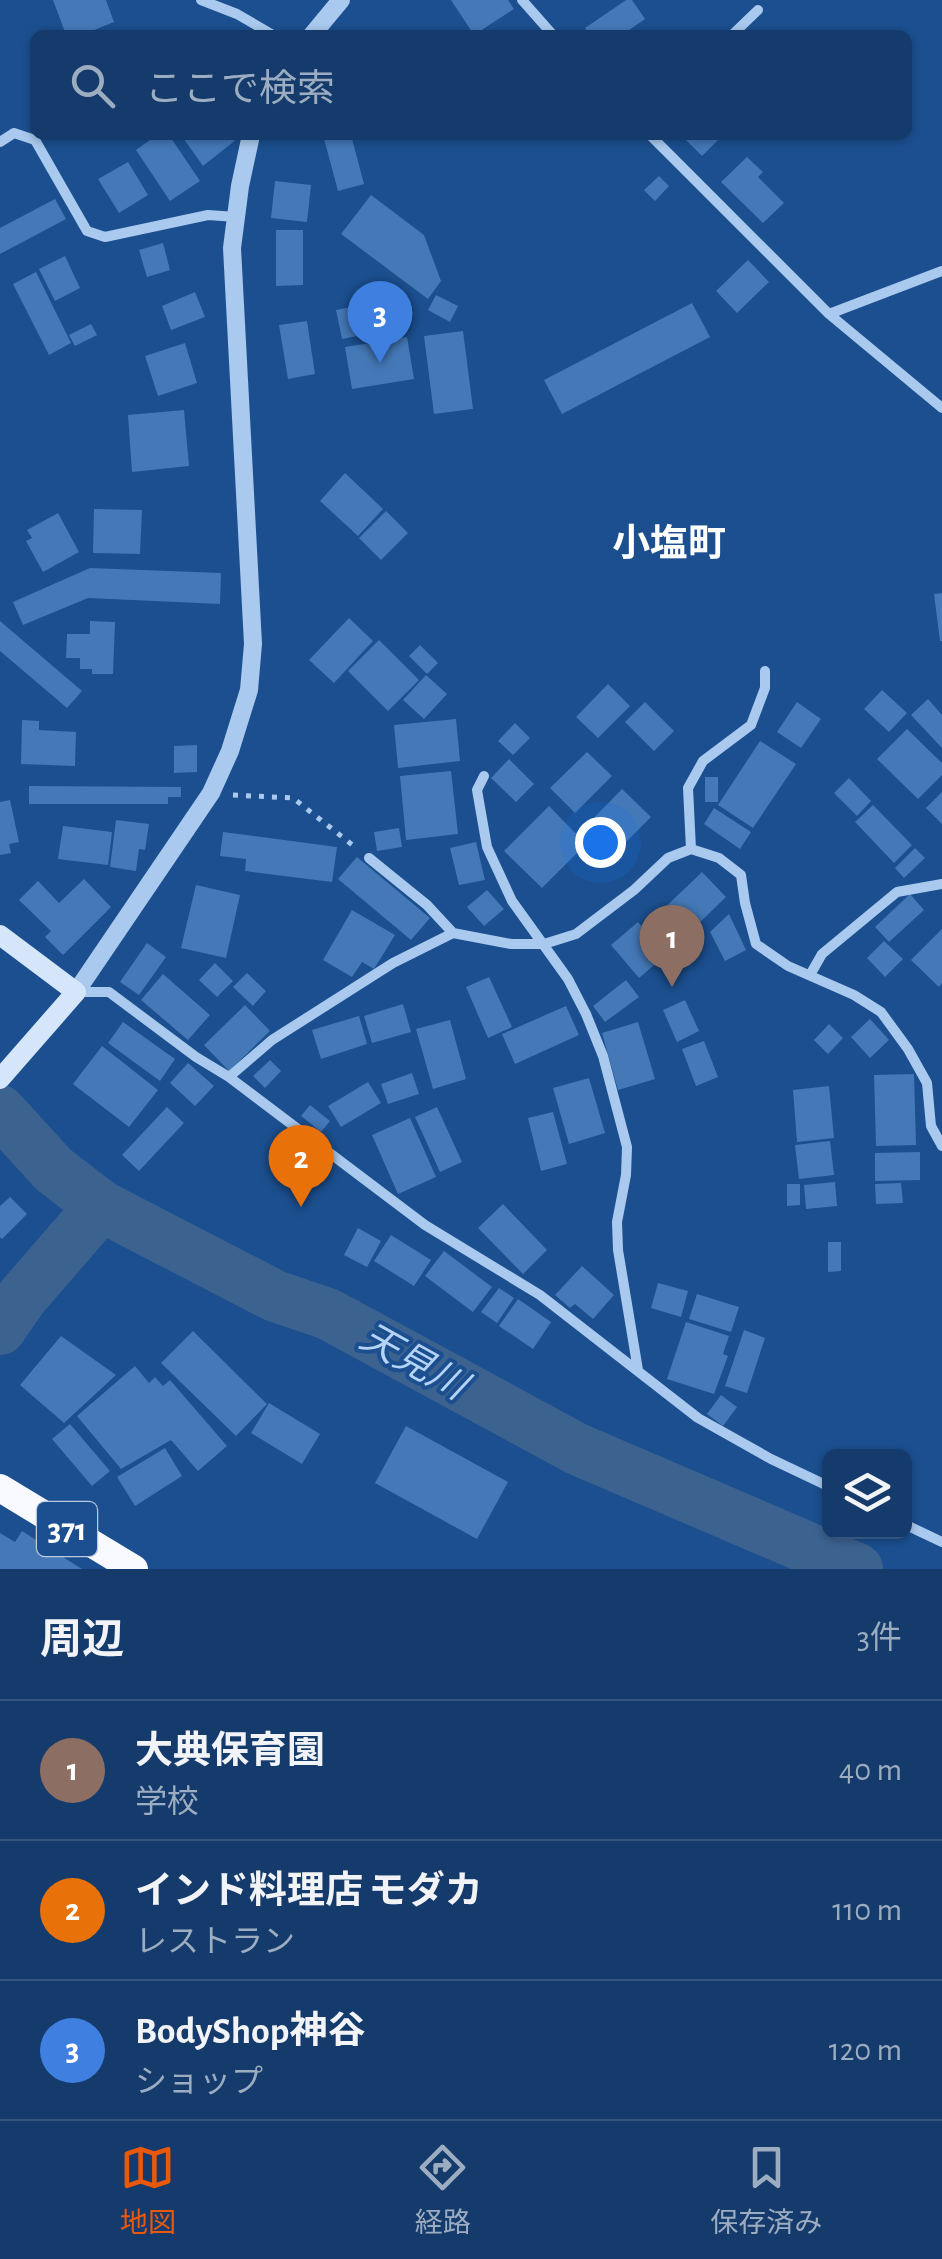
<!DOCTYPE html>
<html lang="ja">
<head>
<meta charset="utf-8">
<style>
	:root { --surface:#143b6b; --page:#1d4271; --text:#f1f3f6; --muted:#9dadc1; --line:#33557e; --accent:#ea580c }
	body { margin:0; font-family:"Alegreya Sans","Noto Sans JP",sans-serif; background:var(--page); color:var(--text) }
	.controls { position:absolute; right:30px; bottom:30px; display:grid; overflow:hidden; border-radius:15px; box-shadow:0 2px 8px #0004 }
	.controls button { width:90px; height:90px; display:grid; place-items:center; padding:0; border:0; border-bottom:2px solid var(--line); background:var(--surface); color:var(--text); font:50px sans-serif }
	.you { position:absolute; left:600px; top:842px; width:35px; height:35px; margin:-25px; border:8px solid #fff; border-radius:50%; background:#1a73e8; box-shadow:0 0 0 15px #1a73e833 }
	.badge { display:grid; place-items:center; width:65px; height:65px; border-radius:50%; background:var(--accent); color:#fff; font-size:32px; font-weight:700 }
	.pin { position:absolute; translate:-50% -82px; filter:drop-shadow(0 2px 5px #0008) }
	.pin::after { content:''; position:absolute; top:52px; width:35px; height:30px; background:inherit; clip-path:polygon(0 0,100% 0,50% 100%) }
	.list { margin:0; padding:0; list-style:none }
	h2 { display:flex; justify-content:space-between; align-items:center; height:130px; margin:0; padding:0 40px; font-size:42px }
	h2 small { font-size:32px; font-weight:400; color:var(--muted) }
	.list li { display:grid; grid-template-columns:65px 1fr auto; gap:30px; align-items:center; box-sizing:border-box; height:140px; padding:0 40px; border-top:2px solid var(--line) }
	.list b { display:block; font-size:38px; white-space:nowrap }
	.list p { margin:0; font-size:32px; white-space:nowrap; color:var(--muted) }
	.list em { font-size:32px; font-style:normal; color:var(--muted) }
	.icon { flex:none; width:55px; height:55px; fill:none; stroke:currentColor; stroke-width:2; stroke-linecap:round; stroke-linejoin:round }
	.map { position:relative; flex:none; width:942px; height:1569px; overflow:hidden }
	.search { position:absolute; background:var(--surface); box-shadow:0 2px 8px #0004; left:30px; right:30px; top:30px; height:110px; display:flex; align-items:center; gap:25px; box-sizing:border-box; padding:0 35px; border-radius:15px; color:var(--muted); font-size:38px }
	.sheet { height:550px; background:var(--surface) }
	nav { display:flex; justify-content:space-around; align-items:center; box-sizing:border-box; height:140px; border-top:2px solid var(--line); background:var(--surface); font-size:28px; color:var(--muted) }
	nav a { display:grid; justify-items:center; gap:5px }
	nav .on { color:var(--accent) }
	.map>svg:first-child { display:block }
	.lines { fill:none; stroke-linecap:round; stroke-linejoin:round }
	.river { stroke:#3c6290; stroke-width:52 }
	.building { fill:#4478b7 }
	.path { stroke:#a9c9ee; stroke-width:5; stroke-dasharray:5 8; stroke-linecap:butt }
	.minor { stroke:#a9c9ee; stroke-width:10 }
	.tertiary { stroke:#a9c9ee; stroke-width:18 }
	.secondary { stroke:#d6e6fa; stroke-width:20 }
	.trunk { stroke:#f8faff; stroke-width:28 }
	.labels { text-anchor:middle; stroke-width:8; stroke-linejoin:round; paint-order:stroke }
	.shield { fill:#1b4f8f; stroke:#bbcadd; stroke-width:2.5 }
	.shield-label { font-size:32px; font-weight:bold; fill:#fff }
	.neighbourhood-label { font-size:38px; font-weight:bold; fill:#fff; stroke:#1b4f8f }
	.water-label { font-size:38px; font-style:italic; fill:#b5d3f5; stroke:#1b4f8f }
</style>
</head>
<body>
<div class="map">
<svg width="942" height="1569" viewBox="0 0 942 1569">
	<rect width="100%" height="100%" fill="#1b4f8f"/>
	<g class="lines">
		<path class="river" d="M 0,1111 L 54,1170 L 101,1206 L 275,1296 L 328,1314 L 577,1449 L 857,1569
			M 0,1329 L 23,1296 L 101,1206"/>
	</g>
	<path class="building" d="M 53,0 L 106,0 L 114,22 L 82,35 L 66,35 Z
		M 451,0 L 508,0 L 514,9 L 474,35 Z
		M 626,0 L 632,0 L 645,19 L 622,35 L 590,35 L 585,28 Z
		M 157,135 L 169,135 L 200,181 L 170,201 L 136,150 Z
		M 181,135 L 242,135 L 203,166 Z
		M 323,135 L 351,135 L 364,184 L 338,191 Z
		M 688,135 L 723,135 L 702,156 L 685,139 Z
		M 747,157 L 763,172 L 758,177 L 784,203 L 763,223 L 721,182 Z
		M 128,162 L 148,195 L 119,213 L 98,179 Z
		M 659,176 L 669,186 L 655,201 L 644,190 Z
		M 275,181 L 311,185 L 307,222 L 271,218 Z
		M 371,195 L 424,235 L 441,281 L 428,299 L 341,234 Z
		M 55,199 L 66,219 L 0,254 L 0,228 Z
		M 276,230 L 303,230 L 303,285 L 276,286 Z
		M 163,243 L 170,270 L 147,277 L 139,250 Z
		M 65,256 L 80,288 L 55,301 L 39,269 Z
		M 748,260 L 769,282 L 737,313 L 716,291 Z
		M 36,272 L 71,343 L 49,355 L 13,284 Z
		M 195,292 L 205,317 L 171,330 L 162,306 Z
		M 436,295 L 458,306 L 450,322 L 428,310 Z
		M 692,303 L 710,337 L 562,414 L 544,380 Z
		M 357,306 L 362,335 L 342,339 L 336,310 Z
		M 307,321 L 315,374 L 288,379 L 279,325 Z
		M 91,324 L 97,335 L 75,346 L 69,335 Z
		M 463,331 L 473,409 L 434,414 L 424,336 Z
		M 407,337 L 414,379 L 352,389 L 345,347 Z
		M 185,343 L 197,383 L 158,396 L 145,356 Z
		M 184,410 L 189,466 L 132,472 L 128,415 Z
		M 345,473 L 383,509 L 358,536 L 320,501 Z
		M 94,509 L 142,510 L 140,554 L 93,553 Z
		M 386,511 L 408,533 L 381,560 L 359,538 Z
		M 58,513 L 79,552 L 43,572 L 26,541 L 32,538 L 27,530 Z
		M 90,568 L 221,573 L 220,604 L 88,598 L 23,625 L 13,602 Z
		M 942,593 L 942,641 L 940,641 L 934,594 Z
		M 349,618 L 373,641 L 334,683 L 309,660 Z
		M 0,621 L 82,691 L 67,708 L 0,651 Z
		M 90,621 L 115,622 L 113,674 L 92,674 L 92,669 L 80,669 L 80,658 L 66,658 L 67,634 L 90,634 Z
		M 379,640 L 419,680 L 388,711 L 348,671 Z
		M 420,645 L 438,663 L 427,674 L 409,656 Z
		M 426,675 L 447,694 L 424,719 L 403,700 Z
		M 608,684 L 630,706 L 598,738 L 576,717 Z
		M 882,690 L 907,713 L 889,732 L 864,709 Z
		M 928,699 L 942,715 L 942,748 L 911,715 Z
		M 645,702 L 674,731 L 654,751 L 625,722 Z
		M 797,702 L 821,719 L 801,748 L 777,732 Z
		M 456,719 L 460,761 L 398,768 L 394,725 Z
		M 22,720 L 39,721 L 39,730 L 76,732 L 75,766 L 21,764 Z
		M 515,723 L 530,738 L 513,755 L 498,741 Z
		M 907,729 L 942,763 L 942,775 L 918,799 L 877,759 Z
		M 760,741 L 796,764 L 753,828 L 718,805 Z
		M 197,745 L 197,772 L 174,773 L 174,746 Z
		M 587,752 L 612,776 L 575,813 L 550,788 Z
		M 509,759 L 534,784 L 516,802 L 491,778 Z
		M 451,771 L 458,834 L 406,840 L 400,776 Z
		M 705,777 L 718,777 L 718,802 L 705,802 Z
		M 849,778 L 871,801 L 857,816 L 834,793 Z
		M 29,786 L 181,787 L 181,797 L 168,797 L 168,804 L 29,804 Z
		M 622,789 L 651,817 L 617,851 L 589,823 Z
		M 942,792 L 942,824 L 926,808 Z
		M 10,800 L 19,842 L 9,844 L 11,853 L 0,855 L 0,802 Z
		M 873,805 L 912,845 L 894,863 L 855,822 Z
		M 549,806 L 586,844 L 542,888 L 504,851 Z
		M 714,808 L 751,832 L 740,849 L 704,824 Z
		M 116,820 L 149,824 L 145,850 L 139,849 L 136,871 L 110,867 Z
		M 63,826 L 112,832 L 108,865 L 58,859 Z
		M 399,828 L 402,847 L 377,851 L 374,832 Z
		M 223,832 L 337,847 L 332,882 L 245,871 L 246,859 L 220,856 Z
		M 476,842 L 485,880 L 459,885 L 450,848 Z
		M 915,848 L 925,858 L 904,878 L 895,868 Z
		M 357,857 L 430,918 L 411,940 L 338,879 Z
		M 702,872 L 726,897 L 692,930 L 700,939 L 684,956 L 676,947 L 680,943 L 655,917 Z
		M 84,879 L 111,907 L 63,955 L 45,937 L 51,931 L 19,900 L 38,881 L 59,903 Z
		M 196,885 L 240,895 L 226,958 L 181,948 Z
		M 487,890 L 504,909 L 484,926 L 467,907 Z
		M 910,894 L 924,910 L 889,942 L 875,927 Z
		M 352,910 L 395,935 L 374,969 L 362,962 L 352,977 L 323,960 Z
		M 729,914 L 746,950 L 725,961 L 710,932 Z
		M 638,922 L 666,955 L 639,978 L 611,945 Z
		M 942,929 L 942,983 L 939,987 L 911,960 Z
		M 884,941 L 903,959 L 885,977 L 867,958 Z
		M 147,943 L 166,957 L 139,995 L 120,982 Z
		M 215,963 L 233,981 L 217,997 L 199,980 Z
		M 247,973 L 266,991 L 253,1006 L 233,987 Z
		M 163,974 L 210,1015 L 188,1040 L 141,1000 Z
		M 489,977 L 512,1027 L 488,1038 L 466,987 Z
		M 626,980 L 639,997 L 605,1022 L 593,1006 Z
		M 685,1000 L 699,1031 L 677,1042 L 663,1010 Z
		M 403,1004 L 411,1032 L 372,1043 L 364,1016 Z
		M 245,1005 L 270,1031 L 229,1071 L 204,1045 Z
		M 566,1006 L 579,1035 L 515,1064 L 502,1034 Z
		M 359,1016 L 367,1044 L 321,1059 L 312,1030 Z
		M 870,1019 L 889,1040 L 870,1058 L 851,1037 Z
		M 450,1020 L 466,1079 L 433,1089 L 416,1029 Z
		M 123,1022 L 175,1059 L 160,1081 L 108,1043 Z
		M 638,1022 L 655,1079 L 618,1090 L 602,1033 Z
		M 829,1024 L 843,1038 L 828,1054 L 814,1040 Z
		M 704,1041 L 718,1077 L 696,1086 L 682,1049 Z
		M 102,1046 L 158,1090 L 129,1127 L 73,1084 Z
		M 270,1060 L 281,1071 L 265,1088 L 253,1076 Z
		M 188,1063 L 214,1086 L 195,1106 L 170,1083 Z
		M 412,1073 L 419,1094 L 388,1104 L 381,1084 Z
		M 914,1074 L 916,1145 L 876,1146 L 874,1075 Z
		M 589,1078 L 605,1133 L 569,1144 L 553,1088 Z
		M 368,1082 L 381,1103 L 341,1127 L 328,1106 Z
		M 829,1086 L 834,1138 L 797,1142 L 793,1090 Z
		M 310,1105 L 330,1121 L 321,1132 L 301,1116 Z
		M 167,1107 L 184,1123 L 139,1171 L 122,1155 Z
		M 437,1107 L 462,1162 L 440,1172 L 415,1117 Z
		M 553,1112 L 567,1164 L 541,1171 L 528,1118 Z
		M 410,1118 L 436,1177 L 398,1194 L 372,1135 Z
		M 830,1141 L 834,1175 L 799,1179 L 795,1145 Z
		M 920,1152 L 920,1180 L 875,1181 L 875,1153 Z
		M 835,1182 L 837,1206 L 806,1209 L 804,1185 Z
		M 901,1183 L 903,1203 L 876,1204 L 875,1184 Z
		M 787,1184 L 800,1184 L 800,1205 L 787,1206 Z
		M 10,1197 L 27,1214 L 2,1239 L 0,1237 L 0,1206 Z
		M 503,1204 L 547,1250 L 523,1274 L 478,1228 Z
		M 358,1228 L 381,1241 L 367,1267 L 344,1255 Z
		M 391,1235 L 431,1260 L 414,1286 L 374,1261 Z
		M 828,1242 L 841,1242 L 841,1271 L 828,1272 Z
		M 444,1251 L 492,1287 L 473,1312 L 425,1276 Z
		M 582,1266 L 614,1295 L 593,1319 L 575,1304 L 570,1308 L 555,1295 Z
		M 658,1283 L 688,1291 L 681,1317 L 651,1308 Z
		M 499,1288 L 514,1298 L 497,1323 L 481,1312 Z
		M 697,1294 L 739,1307 L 731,1332 L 689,1319 Z
		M 518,1299 L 551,1322 L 533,1349 L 499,1326 Z
		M 686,1322 L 729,1336 L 723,1354 L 728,1356 L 714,1394 L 667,1379 Z
		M 744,1330 L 765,1338 L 747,1393 L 725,1386 Z
		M 193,1331 L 267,1404 L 236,1436 L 161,1363 Z
		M 61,1336 L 116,1375 L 64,1423 L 20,1385 Z
		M 135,1366 L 149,1383 L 155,1377 L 163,1386 L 170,1380 L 227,1446 L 198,1471 L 171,1440 L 121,1469 L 77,1416 Z
		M 721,1395 L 737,1407 L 723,1426 L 707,1414 Z
		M 269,1403 L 320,1434 L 302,1464 L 251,1433 Z
		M 70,1424 L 110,1471 L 92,1486 L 52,1439 Z
		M 406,1426 L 508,1482 L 477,1539 L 375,1483 Z
		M 165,1448 L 182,1476 L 135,1506 L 117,1477 Z
		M 22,1531 L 82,1569 L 0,1569 L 0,1533 L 15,1542 Z"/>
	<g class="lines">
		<path class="path" d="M 233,795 L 293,798 L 355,847"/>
		<path class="minor" d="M 201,0 L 237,14 L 273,35
			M 522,0 L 553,35
			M 732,35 L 758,10
			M 650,135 L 829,314 L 942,408
			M 0,142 L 14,133 L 35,140 L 87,231 L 105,237 L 208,215 L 236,217
			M 829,314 L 942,271
			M 484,776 L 477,790 L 487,847 L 512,901 L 568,979 L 586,1014 L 603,1056 L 627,1147 L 626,1175 L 617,1222 L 618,1250 L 638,1370
			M 691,849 L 688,788 L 703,761 L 751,725 L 765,688 L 765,671
			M 369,858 L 427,905 L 453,933
			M 810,975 L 822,954 L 897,892 L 942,884
			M 77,992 L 109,992 L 196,1057 L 229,1077 L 425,1225 L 540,1295 L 698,1418 L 771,1459 L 830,1487
			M 229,1077 L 272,1040 L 393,963 L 453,933 L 511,944 L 544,944 L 576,934 L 634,890 L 668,858 L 691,849 L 719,858 L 741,875 L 745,903 L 756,944 L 788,966 L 854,995 L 881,1012 L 908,1049 L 927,1083 L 931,1126 L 942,1146
			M 904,1524 L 942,1542"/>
		<path class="tertiary" d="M 312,35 L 341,0
			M 76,992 L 211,793 L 230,751 L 249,690 L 253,644 L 232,248 L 240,186 L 251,135"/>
		<path class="secondary" d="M 0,935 L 76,992 L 0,1079"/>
		<path class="trunk" d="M 0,1488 L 134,1569"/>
	</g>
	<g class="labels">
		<rect class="shield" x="37" y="1502" width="60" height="54" rx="8"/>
		<g class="shield-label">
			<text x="67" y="1540">371</text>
		</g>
		<g class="neighbourhood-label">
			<text x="669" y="556">小塩町</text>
		</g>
		<g class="water-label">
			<text transform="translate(414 1361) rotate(29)" y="13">天見川</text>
		</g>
	</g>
</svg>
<div class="controls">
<button><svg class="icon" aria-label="layers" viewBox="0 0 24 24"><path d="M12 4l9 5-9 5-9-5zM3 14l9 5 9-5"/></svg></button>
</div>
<div class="you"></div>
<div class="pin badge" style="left:672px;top:987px;background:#8d6e63">1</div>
<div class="pin badge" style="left:301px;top:1207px;background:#e8710a">2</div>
<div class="pin badge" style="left:380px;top:363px;background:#3f7fe0">3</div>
<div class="search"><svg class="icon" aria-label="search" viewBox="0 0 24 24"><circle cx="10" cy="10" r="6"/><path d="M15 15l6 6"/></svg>ここで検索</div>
</div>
<section class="sheet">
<h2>周辺<small>3件</small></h2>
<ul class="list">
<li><span class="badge" style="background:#8d6e63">1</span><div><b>大典保育園</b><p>学校</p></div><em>40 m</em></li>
<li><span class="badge" style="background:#e8710a">2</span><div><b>インド料理店 モダカ</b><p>レストラン</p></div><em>110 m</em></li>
<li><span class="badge" style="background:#3f7fe0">3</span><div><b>BodyShop神谷</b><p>ショップ</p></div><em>120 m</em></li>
</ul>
</section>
<nav>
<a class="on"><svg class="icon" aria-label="map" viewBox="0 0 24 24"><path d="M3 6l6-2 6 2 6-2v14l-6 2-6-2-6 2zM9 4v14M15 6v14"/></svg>地図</a>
<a><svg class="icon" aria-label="directions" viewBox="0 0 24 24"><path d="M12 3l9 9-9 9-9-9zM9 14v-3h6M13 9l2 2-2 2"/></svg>経路</a>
<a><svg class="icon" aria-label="saved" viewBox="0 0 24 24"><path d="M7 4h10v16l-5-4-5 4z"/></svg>保存済み</a>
</nav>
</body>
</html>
